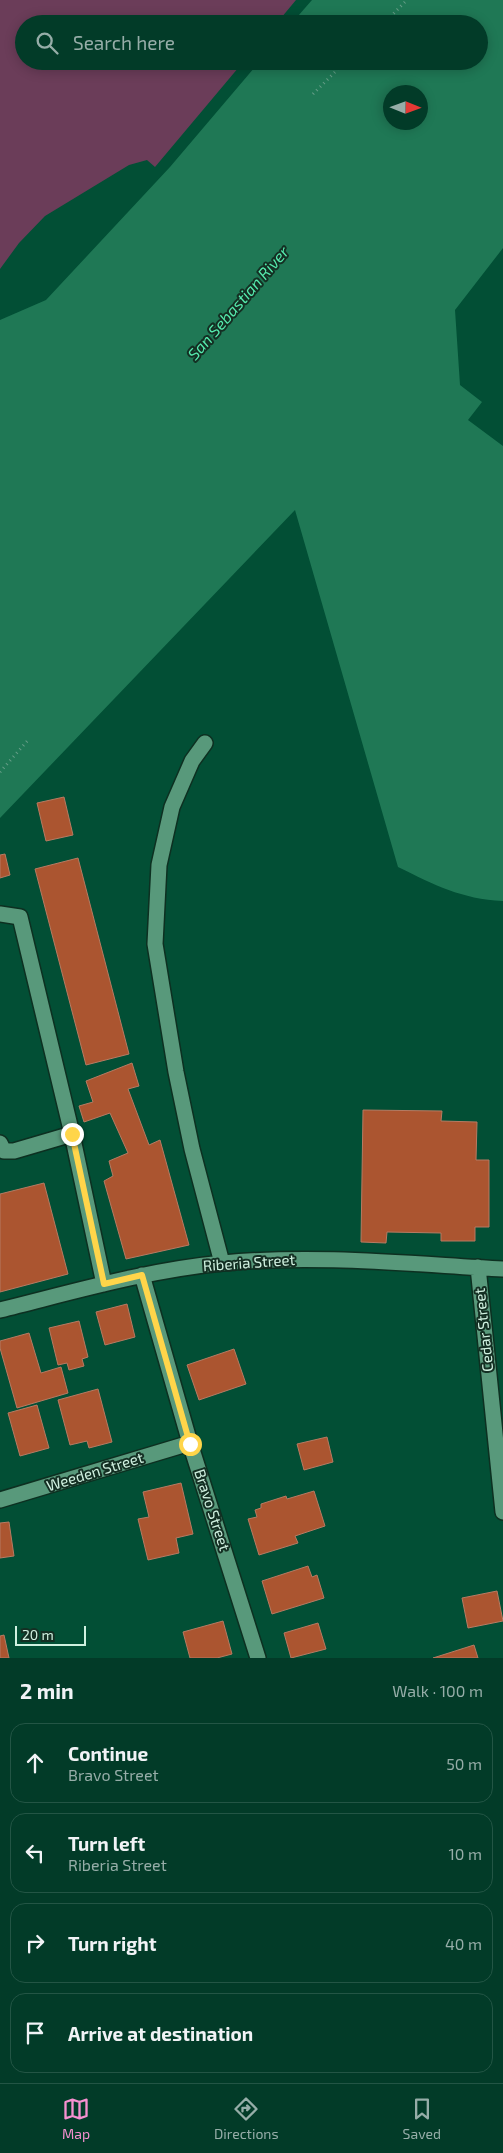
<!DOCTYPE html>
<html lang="en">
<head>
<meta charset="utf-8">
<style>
	:root { --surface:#023b28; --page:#104634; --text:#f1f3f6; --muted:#96ada8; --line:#235545; --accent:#f690d0 }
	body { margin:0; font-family:"Exo 2",sans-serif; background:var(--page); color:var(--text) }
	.compass { position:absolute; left:383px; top:85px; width:45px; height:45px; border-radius:50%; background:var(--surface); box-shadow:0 2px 12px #0003; rotate:91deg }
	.scale { position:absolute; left:15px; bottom:12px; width:71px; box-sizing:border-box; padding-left:5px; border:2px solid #d0f1e0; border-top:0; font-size:14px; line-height:18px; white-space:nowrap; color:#d0f1e0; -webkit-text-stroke:4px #142f23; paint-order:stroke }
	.stop { position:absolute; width:15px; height:15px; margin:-11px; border:4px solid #ffd54a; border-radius:50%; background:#fff }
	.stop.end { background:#ffd54a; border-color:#fff; box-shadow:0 1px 5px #0008 }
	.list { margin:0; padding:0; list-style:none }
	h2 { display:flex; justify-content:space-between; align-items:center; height:65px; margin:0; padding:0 20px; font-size:21px }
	h2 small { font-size:16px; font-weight:400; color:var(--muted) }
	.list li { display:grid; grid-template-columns:32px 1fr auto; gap:15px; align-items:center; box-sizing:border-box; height:80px; margin:0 10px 10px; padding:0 10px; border:1px solid var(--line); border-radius:15px }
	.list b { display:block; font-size:19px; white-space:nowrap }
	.list p { margin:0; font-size:16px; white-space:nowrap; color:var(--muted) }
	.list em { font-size:16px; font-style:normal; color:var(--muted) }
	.icon { flex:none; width:28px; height:28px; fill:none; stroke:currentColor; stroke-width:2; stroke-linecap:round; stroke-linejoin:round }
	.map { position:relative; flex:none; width:503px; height:1658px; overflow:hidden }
	.search { position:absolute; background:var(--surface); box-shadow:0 2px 12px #0003; left:15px; right:15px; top:15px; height:55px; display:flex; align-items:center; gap:12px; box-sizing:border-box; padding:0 18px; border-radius:28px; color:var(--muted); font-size:19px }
	.sheet { height:425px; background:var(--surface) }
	nav { display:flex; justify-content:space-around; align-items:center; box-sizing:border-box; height:70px; border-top:1px solid var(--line); background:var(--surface); font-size:14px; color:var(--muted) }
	nav a { display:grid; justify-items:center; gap:2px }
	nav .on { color:var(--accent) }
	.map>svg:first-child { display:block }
	.green { fill:#6b3d59 }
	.water { fill:#1f7855; fill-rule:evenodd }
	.building { fill:#ab5530; stroke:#b67b63 }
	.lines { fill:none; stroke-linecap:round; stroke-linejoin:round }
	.minor-casing { stroke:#0d3021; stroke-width:18 }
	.path { stroke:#669e88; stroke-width:3; stroke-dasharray:1 4; stroke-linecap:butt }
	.minor { stroke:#58997b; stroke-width:15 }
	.route { stroke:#ffd54a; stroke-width:6 }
	.labels { text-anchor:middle; stroke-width:4; stroke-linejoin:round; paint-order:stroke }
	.street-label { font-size:15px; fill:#d0f1e0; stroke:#142f23 }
	.water-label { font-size:16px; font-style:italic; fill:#55eaad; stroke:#142f23 }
</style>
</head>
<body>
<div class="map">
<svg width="503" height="1658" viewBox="0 0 503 1658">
	<rect width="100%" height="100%" fill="#024f35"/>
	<path class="green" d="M 0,0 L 296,0 L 276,24 L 24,24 L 24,61 L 244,61 L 155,167 L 147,160 L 129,165 L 45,216 L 19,243 L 0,269 Z"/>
	<path class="water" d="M 312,0 L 503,0 L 503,248 L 455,310 L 460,385 L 482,402 L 468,420 L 503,446 L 503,901 C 461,899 435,885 398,867 L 295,510 L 0,818 L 0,320 L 46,300 L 170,167 L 260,61 L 479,61 L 479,24 L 291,24 ZM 390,92 L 420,92 L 420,122 L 390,122 Z"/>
	<path class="building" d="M 64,797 L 73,835 L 46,841 L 37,803 Z
		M 5,854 L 10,875 L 0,878 L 0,855 Z
		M 78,858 L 129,1054 L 86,1065 L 35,869 Z
		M 132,1063 L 139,1086 L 128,1089 L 149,1145 L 160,1140 L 189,1245 L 126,1259 L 104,1181 L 113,1176 L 109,1161 L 128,1153 L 110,1113 L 84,1122 L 79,1106 L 93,1102 L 86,1081 Z
		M 363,1110 L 442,1111 L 441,1121 L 477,1122 L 476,1160 L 489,1160 L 489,1227 L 475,1227 L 475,1241 L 441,1241 L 441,1233 L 387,1232 L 386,1243 L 361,1242 Z
		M 44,1183 L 68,1274 L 0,1292 L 0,1194 Z
		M 127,1304 L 135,1337 L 105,1345 L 96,1312 Z
		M 79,1321 L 88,1357 L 82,1359 L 84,1366 L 69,1370 L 67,1363 L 58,1365 L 49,1328 Z
		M 29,1333 L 41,1373 L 61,1367 L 68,1393 L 17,1408 L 0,1348 L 0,1341 Z
		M 234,1349 L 246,1384 L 199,1400 L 187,1365 Z
		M 98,1389 L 112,1442 L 89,1448 L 87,1441 L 70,1445 L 58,1400 Z
		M 37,1405 L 49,1448 L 20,1456 L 8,1413 Z
		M 327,1437 L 333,1462 L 304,1470 L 297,1444 Z
		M 181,1483 L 193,1534 L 176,1538 L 179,1553 L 148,1560 L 138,1519 L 149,1517 L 143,1492 Z
		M 314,1491 L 325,1526 L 295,1536 L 298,1543 L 259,1555 L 248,1519 L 257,1517 L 255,1510 L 261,1508 L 261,1504 L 286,1496 L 287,1499 Z
		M 9,1522 L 14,1556 L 0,1558 L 0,1523 Z
		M 308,1566 L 312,1577 L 317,1575 L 324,1598 L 272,1614 L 262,1581 Z
		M 497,1591 L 503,1621 L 468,1628 L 462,1598 Z
		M 223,1621 L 232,1654 L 217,1658 L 190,1658 L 183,1632 Z
		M 318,1623 L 326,1649 L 291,1658 L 284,1633 Z
		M 4,1635 L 9,1658 L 0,1658 L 0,1636 Z
		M 474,1645 L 478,1658 L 433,1658 Z"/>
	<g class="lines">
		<defs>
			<path id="minor" d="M 205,743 L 192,761 L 172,807 L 159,865 L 155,944 L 176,1072 L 192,1149 L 222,1263
				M 0,914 L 20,917 L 72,1134 L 104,1284
				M 0,1143 L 4,1151 L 14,1151 L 72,1134
				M 478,1267 L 503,1512
				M 142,1275 L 190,1443 L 258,1658
				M 0,1310 C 73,1292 147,1270 223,1263 C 316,1254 410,1264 503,1269
				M 0,1500 L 190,1443"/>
		</defs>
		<use href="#minor" class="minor-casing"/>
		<path class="path" d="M 383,24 L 407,0
			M 313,94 L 346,61
			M 0,772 L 29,739"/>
		<use href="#minor" class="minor"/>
	</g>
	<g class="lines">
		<path class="route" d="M 72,1134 L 104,1284 L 142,1275 L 190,1444"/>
	</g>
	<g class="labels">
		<g class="street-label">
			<text transform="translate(249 1263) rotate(-4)" y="5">Riberia Street</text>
			<text transform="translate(484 1330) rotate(-96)" y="5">Cedar Street</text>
			<text transform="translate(95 1472) rotate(-17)" y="5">Weeden Street</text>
			<text transform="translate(212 1510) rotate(72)" y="5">Bravo Street</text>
		</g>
		<g class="water-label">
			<text transform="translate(238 303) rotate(-49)" y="6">San Sebastian River</text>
		</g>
	</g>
</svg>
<svg class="compass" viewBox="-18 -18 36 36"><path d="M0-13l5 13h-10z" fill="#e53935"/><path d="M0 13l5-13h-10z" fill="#96ada8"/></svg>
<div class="scale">20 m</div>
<div class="stop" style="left:190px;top:1444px"></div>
<div class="stop end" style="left:72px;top:1134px"></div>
<div class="search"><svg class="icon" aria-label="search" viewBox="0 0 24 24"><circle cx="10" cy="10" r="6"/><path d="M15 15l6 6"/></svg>Search here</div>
</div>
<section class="sheet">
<h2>2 min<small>Walk · 100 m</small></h2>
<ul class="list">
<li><svg class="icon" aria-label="ahead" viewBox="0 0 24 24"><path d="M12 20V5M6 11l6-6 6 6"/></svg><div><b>Continue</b><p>Bravo Street</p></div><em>50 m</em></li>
<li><svg class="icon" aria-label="left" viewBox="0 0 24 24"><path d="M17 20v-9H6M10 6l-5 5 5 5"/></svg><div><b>Turn left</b><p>Riberia Street</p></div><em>10 m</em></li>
<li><svg class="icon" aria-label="right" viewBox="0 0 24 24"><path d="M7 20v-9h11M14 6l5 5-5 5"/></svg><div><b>Turn right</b></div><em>40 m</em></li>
<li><svg class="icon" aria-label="arrive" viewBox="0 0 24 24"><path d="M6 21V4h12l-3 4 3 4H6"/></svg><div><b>Arrive at destination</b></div></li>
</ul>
</section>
<nav>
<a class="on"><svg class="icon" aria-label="map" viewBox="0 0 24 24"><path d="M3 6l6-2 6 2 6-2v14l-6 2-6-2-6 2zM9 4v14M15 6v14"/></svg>Map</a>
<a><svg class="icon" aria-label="directions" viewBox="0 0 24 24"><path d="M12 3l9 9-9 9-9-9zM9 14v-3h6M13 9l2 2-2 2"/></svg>Directions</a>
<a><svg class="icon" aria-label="saved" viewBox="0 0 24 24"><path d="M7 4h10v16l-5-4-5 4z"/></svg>Saved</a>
</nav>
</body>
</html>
